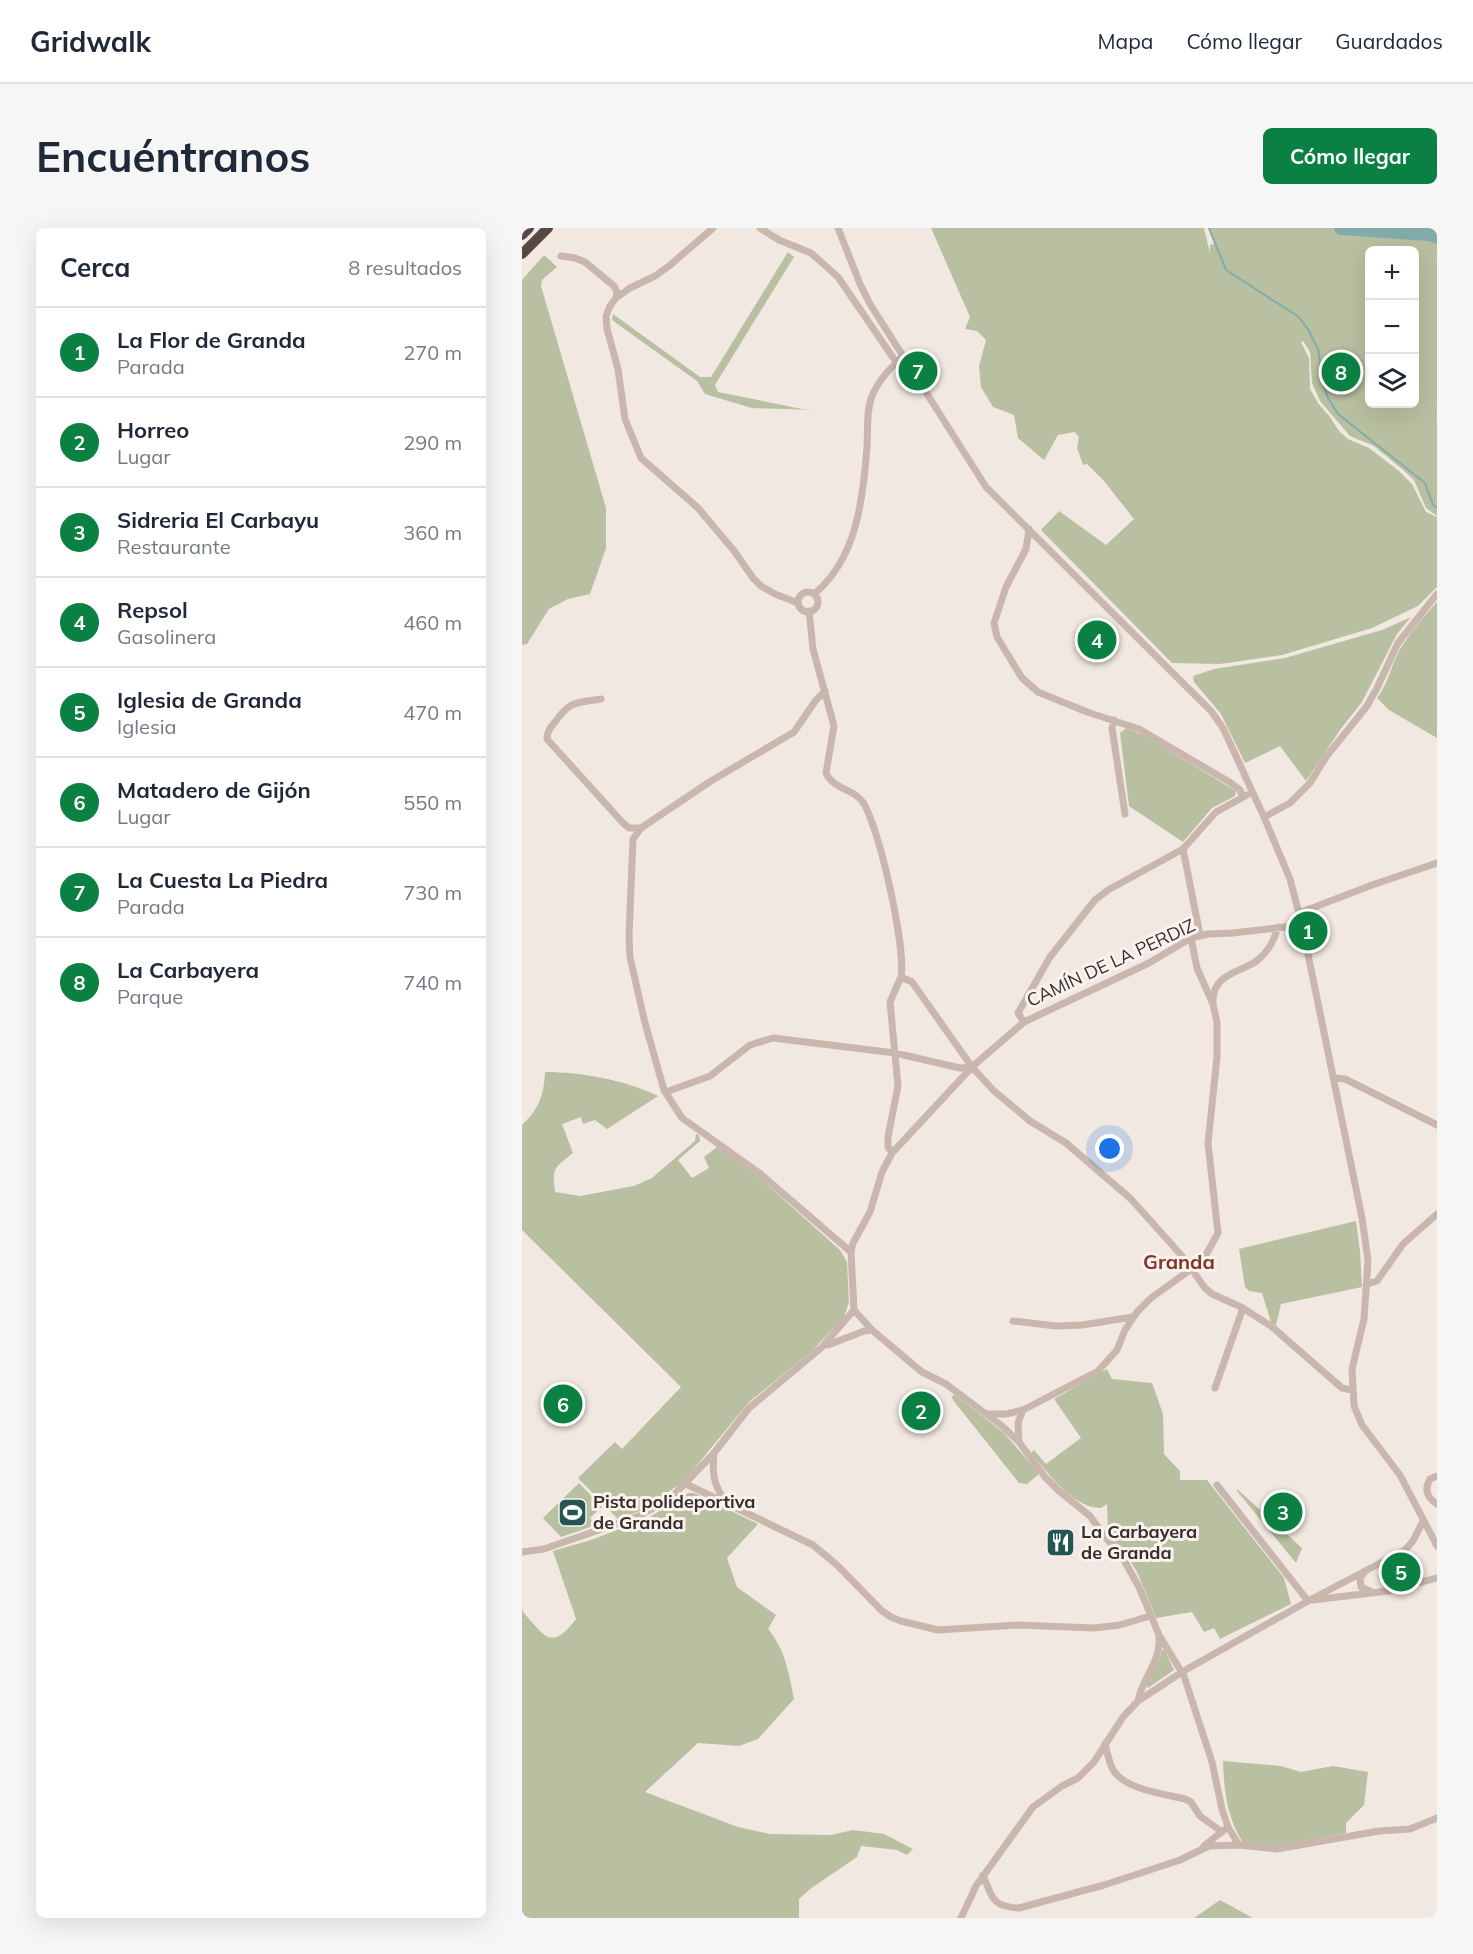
<!DOCTYPE html>
<html lang="es">
<head>
<meta charset="utf-8">
<style>
	:root { --surface:#fff; --page:#f6f6f7; --text:#1f2937; --muted:#747a83; --line:#e0e1e3; --accent:#0b8043 }
	body { margin:0; font-family:Mulish,sans-serif; background:var(--page); color:var(--text) }
	.controls { position:absolute; right:18px; top:18px; display:grid; overflow:hidden; border-radius:9px; box-shadow:0 6px 24px #0002 }
	.controls button { width:54px; height:54px; display:grid; place-items:center; padding:0; border:0; border-bottom:2px solid var(--line); background:var(--surface); color:var(--text); font:30px sans-serif }
	.you { position:absolute; left:588px; top:921px; width:21px; height:21px; margin:-15px; border:4px solid #fff; border-radius:50%; background:#1a73e8; box-shadow:0 0 0 9px #1a73e833 }
	.badge { display:grid; place-items:center; width:39px; height:39px; border-radius:50%; background:var(--accent); color:#fff; font-size:20px; font-weight:700 }
	.pin { position:absolute; translate:-50% -50%; border:3px solid #fff; box-shadow:0 2px 6px #0006 }
	.list { margin:0; padding:0; list-style:none }
	h2 { display:flex; justify-content:space-between; align-items:center; height:78px; margin:0; padding:0 24px; font-size:26px }
	h2 small { font-size:20px; font-weight:400; color:var(--muted) }
	.list li { display:grid; grid-template-columns:39px 1fr auto; gap:18px; align-items:center; box-sizing:border-box; height:90px; padding:0 24px; border-top:2px solid var(--line) }
	.list b { display:block; font-size:22px; white-space:nowrap }
	.list p { margin:0; font-size:20px; white-space:nowrap; color:var(--muted) }
	.list em { font-size:20px; font-style:normal; color:var(--muted) }
	.icon { flex:none; width:33px; height:33px; fill:none; stroke:currentColor; stroke-width:2; stroke-linecap:round; stroke-linejoin:round }
	.map { position:relative; flex:none; width:915px; height:1690px; overflow:hidden; border-radius:9px }
	header { display:flex; align-items:center; gap:36px; box-sizing:border-box; height:84px; padding:0 30px; background:var(--surface); border-bottom:2px solid var(--line) }
	header strong { font-size:28px }
	nav { display:flex; gap:33px; margin-inline-start:auto; font-size:21px }
	.intro { display:flex; align-items:center; justify-content:space-between; box-sizing:border-box; height:144px; padding:0 36px }
	h1 { margin:0; font-size:42px }
	.button { padding:15px 27px; border-radius:9px; background:var(--accent); color:#fff; font-size:21px; font-weight:700 }
	main { display:flex; gap:36px; padding:0 36px }
	aside { flex:1; background:var(--surface); border-radius:9px; box-shadow:0 6px 24px #0002 }
	.map>svg:first-child { display:block }
	.green { fill:#b9c0a1; fill-rule:evenodd }
	.lines { fill:none; stroke-linecap:round; stroke-linejoin:round }
	.stream { stroke:#82acaa; stroke-width:2 }
	.river { stroke:#82acaa; stroke-width:14 }
	.minor { stroke:#c9b7ad; stroke-width:7 }
	.highway { stroke:#584743; stroke-width:10 }
	.labels { text-anchor:middle; stroke-width:6; stroke-linejoin:round; paint-order:stroke }
	.street-label { font-size:18px; fill:#382e2b; stroke:#f9f2ed }
	.poi-label { font-size:18px; font-weight:bold; fill:#382e2b; stroke:#f9f2ed; text-anchor:start }
	.neighbourhood-label { font-size:20px; font-weight:bold; fill:#81362b; stroke:#f9f2ed }
</style>
</head>
<body>
<header>
<strong>Gridwalk</strong>
<nav><a>Mapa</a><a>Cómo llegar</a><a>Guardados</a></nav>
</header>
<div class="intro"><h1>Encuéntranos</h1><a class="button">Cómo llegar</a></div>
<main>
<aside>
<h2>Cerca<small>8 resultados</small></h2>
<ul class="list">
<li><span class="badge">1</span><div><b>La Flor de Granda</b><p>Parada</p></div><em>270 m</em></li>
<li><span class="badge">2</span><div><b>Horreo</b><p>Lugar</p></div><em>290 m</em></li>
<li><span class="badge">3</span><div><b>Sidreria El Carbayu</b><p>Restaurante</p></div><em>360 m</em></li>
<li><span class="badge">4</span><div><b>Repsol</b><p>Gasolinera</p></div><em>460 m</em></li>
<li><span class="badge">5</span><div><b>Iglesia de Granda</b><p>Iglesia</p></div><em>470 m</em></li>
<li><span class="badge">6</span><div><b>Matadero de Gijón</b><p>Lugar</p></div><em>550 m</em></li>
<li><span class="badge">7</span><div><b>La Cuesta La Piedra</b><p>Parada</p></div><em>730 m</em></li>
<li><span class="badge">8</span><div><b>La Carbayera</b><p>Parque</p></div><em>740 m</em></li>
</ul>
</aside>
<div class="map">
<svg width="915" height="1690" viewBox="0 0 915 1690">
	<rect width="100%" height="100%" fill="#f1e8e1"/>
	<path class="green" d="M 409,0 L 682,0 L 688,25 L 688,17 L 692,16 L 687,0 L 915,0 L 915,288 L 904,280 L 892,252 L 880,241 L 852,218 L 828,208 L 798,173 L 790,155 L 788,124 L 781,113 L 779,114 L 787,130 L 788,161 L 796,175 L 808,189 L 817,203 L 826,211 L 847,220 L 877,243 L 890,256 L 904,284 L 915,289 L 915,359 L 896,378 L 850,400 L 760,427 L 698,436 L 650,435 L 519,302 L 537,283 L 584,317 L 612,291 L 582,253 L 565,236 L 561,237 L 555,220 L 557,209 L 553,204 L 536,207 L 522,232 L 496,210 L 492,187 L 471,179 L 459,159 L 457,138 L 464,112 L 455,103 L 443,101 L 448,89 ZM 892,22 L 892,176 L 848,176 L 848,22 Z
		M 266,24 L 272,29 L 193,157 L 196,164 L 280,181 L 292,182 L 230,180 L 183,166 L 175,153 L 90,92 L 91,86 L 178,149 L 189,149 Z
		M 22,27 L 35,39 L 20,52 L 19,58 L 84,280 L 84,320 L 68,366 L 46,371 L 27,381 L 5,416 L 0,417 L 0,52 Z
		M 915,374 L 915,510 L 867,482 L 855,470 C 866,456 869,438 877,423 C 888,405 901,389 915,374 Z
		M 889,389 L 875,406 L 840,474 L 818,502 L 784,553 L 758,518 L 723,535 L 699,486 L 672,454 L 671,448 L 692,441 L 763,430 L 860,402 Z
		M 604,500 L 621,507 L 714,563 L 713,568 L 690,580 L 661,614 L 607,578 L 598,505 Z
		M 23,844 C 59,844 103,852 136,868 L 85,901 L 73,892 L 61,896 L 59,889 L 40,896 L 51,925 C 32,940 30,940 33,964 L 58,968 L 112,958 L 130,950 L 173,913 L 174,906 L 177,907 L 178,913 L 156,932 L 170,950 L 187,940 L 182,929 L 195,919 L 230,943 L 318,1022 L 325,1034 L 327,1074 L 322,1089 L 291,1122 L 227,1174 L 161,1254 L 118,1283 L 96,1291 L 56,1250 L 93,1214 L 100,1221 L 159,1159 L 0,1002 L 0,897 C 17,881 22,867 23,844 Z
		M 834,993 L 838,1023 L 840,1059 L 759,1076 L 754,1097 L 749,1094 L 740,1065 L 727,1063 L 723,1059 L 717,1021 Z
		M 585,1141 L 590,1151 L 630,1155 L 641,1186 L 642,1226 L 658,1243 L 658,1252 L 685,1252 L 762,1350 L 769,1376 L 698,1411 L 692,1400 L 682,1404 L 670,1384 L 634,1390 L 615,1344 L 601,1321 L 586,1308 L 585,1276 L 579,1280 C 552,1281 525,1244 509,1225 L 512,1222 L 524,1236 L 559,1210 L 532,1171 Z
		M 433,1167 L 482,1205 L 516,1244 L 516,1247 L 505,1256 L 497,1255 L 431,1172 L 430,1168 Z
		M 57,1255 L 80,1279 L 68,1290 L 74,1297 L 39,1309 L 21,1290 Z
		M 715,1261 L 780,1320 L 774,1335 L 715,1263 Z
		M 166,1265 L 172,1265 L 236,1296 L 205,1330 L 215,1359 L 254,1387 L 246,1401 C 263,1421 267,1445 272,1471 L 236,1511 L 217,1518 L 176,1515 L 123,1564 L 216,1599 L 248,1606 L 309,1607 L 331,1602 L 362,1606 L 391,1621 L 385,1627 L 375,1622 L 339,1618 L 335,1629 L 288,1661 L 277,1671 L 277,1690 L 0,1690 L 0,1379 L 1,1384 C 23,1408 29,1424 54,1391 L 31,1323 L 69,1312 L 126,1290 Z
		M 642,1421 L 652,1442 L 626,1460 L 624,1457 L 637,1432 L 640,1422 Z
		M 701,1533 L 759,1538 L 779,1544 L 811,1538 L 846,1544 L 842,1577 L 824,1595 L 824,1605 L 755,1618 L 721,1615 C 705,1589 702,1564 701,1533 Z
		M 698,1672 L 731,1690 L 672,1690 Z"/>
	<g class="lines">
		<path class="stream" d="M 687,0 L 704,42 L 777,89 L 787,103 L 796,121 L 801,156 L 806,170 L 816,186 L 903,255 L 911,277 L 915,280"/>
		<path class="river" d="M 819,0 L 907,6 L 915,9"/>
		<path class="minor" d="M 191,0 L 147,38 L 133,48 L 108,60 L 94,70 L 88,78 L 84,88 L 85,101 L 96,141 L 103,191 L 119,230 L 176,280 L 213,324 L 231,350 L 239,358 L 253,366 L 276,375
			M 238,0 L 257,12 L 289,25 L 316,49 L 374,134
			M 316,0 L 338,56 L 348,76 L 464,259 L 689,483 L 701,500 L 742,589 L 768,651 L 780,697 L 840,990 L 846,1032 L 842,1091 L 830,1141 L 832,1178 L 840,1197 L 878,1247 L 915,1318
			M 39,28 L 53,30 L 63,34 L 92,58 L 95,64 L 94,70
			M 507,301 L 504,321 L 484,359 L 472,395 L 475,409 L 500,450 L 516,464 L 565,484 L 617,501 L 709,555 L 718,562 L 721,569
			M276 374a10 10 0 1 1 20 0a10 10 0 1 1-20 0Z
			M 292,366 C 335,331 341,271 345,219 C 346,203 344,183 350,168 C 356,153 368,140 381,128
			M 287,383 L 291,421 L 312,498 L 304,545 C 311,562 333,560 342,576 C 358,603 384,720 379,749 L 390,754 L 450,839 L 471,862 L 508,893 L 544,915 L 609,971 L 660,1028 L 683,1060 L 690,1066 L 719,1079 L 749,1098 L 820,1160 L 830,1162
			M 303,463 L 294,472 L 272,504 L 189,553 L 119,600 L 111,611 L 107,708 L 108,729 L 123,795 L 142,862 L 160,890 L 236,944 L 329,1024
			M 79,471 C 54,475 49,472 33,494 C 28,500 25,504 25,511 L 101,595 L 107,600 L 119,600
			M 592,492 L 590,500 L 603,586
			M 742,589 L 768,575 L 788,555 L 804,529 L 845,478 L 855,460 L 876,415 L 915,366
			M 661,621 L 678,707
			M 777,685 L 850,657 L 915,635
			M 767,699 L 783,720
			M 691,773 C 691,747 715,745 733,734 C 745,726 752,713 756,699
			M 502,794 L 496,785 L 528,729 L 573,672 L 586,662 L 661,621 L 694,584 L 725,567
			M 812,850 L 823,851 L 915,897
			M 144,864 L 188,848 L 228,817 L 251,810 L 373,825 L 438,840 L 450,839
			M 370,925 L 366,919 L 366,909 L 376,858 L 368,774 L 379,749
			M 845,1056 L 855,1053 L 881,1016 L 915,986
			M 332,1082 L 350,1102 L 400,1144 L 424,1156 L 480,1198 L 497,1214 L 523,1249 L 537,1263 L 568,1288 L 584,1310 L 598,1325 L 617,1359 L 637,1407 L 662,1448 L 690,1534 L 700,1581 L 706,1599 L 717,1617
			M 491,1093 L 534,1098 L 560,1097 L 611,1089
			M 306,1117 L 342,1103 L 350,1102
			M 693,1160 L 721,1080
			M 464,1186 L 484,1186 L 501,1182 L 576,1143 L 595,1122 L 603,1102 L 615,1084 L 629,1070 L 675,1037 L 685,1025 L 696,1005 L 686,915 L 695,829 L 695,794 L 691,776 L 675,740 L 669,710
			M 497,1214 L 496,1195 L 501,1182
			M 192,1225 C 190,1244 191,1258 204,1273
			M 915,1248 L 908,1251 C 902,1261 905,1270 915,1276
			M 164,1256 L 291,1317 L 315,1337 L 360,1383 L 369,1389 L 379,1393 L 416,1402 L 495,1397 L 572,1400 L 598,1397 L 628,1388
			M 695,1257 L 786,1373
			M 0,1324 L 22,1321 L 117,1288 L 149,1270 L 192,1225 L 227,1180 L 300,1119 L 332,1082 L 329,1024 L 331,1015 L 348,984 L 360,944 L 370,925 L 450,839 L 502,794 L 627,735 L 669,710 L 686,706 L 711,705 L 780,697
			M 842,1345 L 838,1350 L 839,1359 L 848,1363
			M 791,1372 L 866,1363 L 915,1350
			M 616,1473 C 620,1450 639,1434 637,1409
			M 583,1516 C 585,1524 587,1533 590,1540 C 600,1561 642,1566 663,1571 L 669,1574 L 678,1588 L 700,1604
			M 682,1618 L 702,1602
			M 461,1647 C 470,1669 470,1679 497,1680 L 582,1657 L 658,1632 L 687,1618 L 717,1617 L 755,1621 L 857,1603 L 888,1601 L 915,1590
			M 439,1690 L 454,1658 L 511,1579 L 540,1558 L 556,1550 L 572,1534 L 601,1489 L 616,1473 L 660,1444 L 786,1373 L 883,1322 L 891,1313 L 901,1293"/>
		<path class="highway" d="M 0,7 L 7,0
			M 0,26 L 26,0"/>
	</g>
	<defs>
		<symbol id="stadium-square" viewBox="-11 -11 22 22"><rect x="-9" y="-9" width="18" height="18" rx="4" fill="#245754" stroke="#f9f2ed"/><path d="M0-5a6.5 5 0 1 0 0 10a6.5 5 0 1 0 0-10ZM-3.5-1.8h7v3.6h-7Z" fill="#fff"/></symbol>
		<symbol id="restaurant-square" viewBox="-11 -11 22 22"><rect x="-9" y="-9" width="18" height="18" rx="4" fill="#245754" stroke="#f9f2ed"/><path d="M-5-6h1v4h1v-4h1v4h1v-4h1v5L-1.5 .5V6h-2V.5L-5-1ZM5-6V6H3V1.5H1.5Q1.5-4 5-6Z" fill="#fff"/></symbol>
	</defs>
	<g fill-rule="evenodd">
		<use href="#stadium-square" x="34" y="1268" width="33" height="33"/>
		<use href="#restaurant-square" x="522" y="1298" width="33" height="33"/>
	</g>
	<g class="labels">
		<g class="street-label">
			<text transform="translate(589 735) rotate(-25)" y="6">CAMÍN DE LA PERDIZ</text>
		</g>
		<g class="poi-label">
			<text x="71" y="1280">Pista polideportiva<tspan x="71" dy="21">de Granda</tspan></text>
			<text x="559" y="1310">La Carbayera<tspan x="559" dy="21">de Granda</tspan></text>
		</g>
		<g class="neighbourhood-label">
			<text x="657" y="1041">Granda</text>
		</g>
	</g>
</svg>
<div class="controls">
<button>+</button>
<button>−</button>
<button><svg class="icon" aria-label="layers" viewBox="0 0 24 24"><path d="M12 4l9 5-9 5-9-5zM3 14l9 5 9-5"/></svg></button>
</div>
<div class="you"></div>
<div class="pin badge" style="left:786px;top:703px">1</div>
<div class="pin badge" style="left:399px;top:1183px">2</div>
<div class="pin badge" style="left:761px;top:1284px">3</div>
<div class="pin badge" style="left:575px;top:412px">4</div>
<div class="pin badge" style="left:879px;top:1344px">5</div>
<div class="pin badge" style="left:41px;top:1176px">6</div>
<div class="pin badge" style="left:396px;top:143px">7</div>
<div class="pin badge" style="left:819px;top:144px">8</div>
</div>
</main>
</body>
</html>
